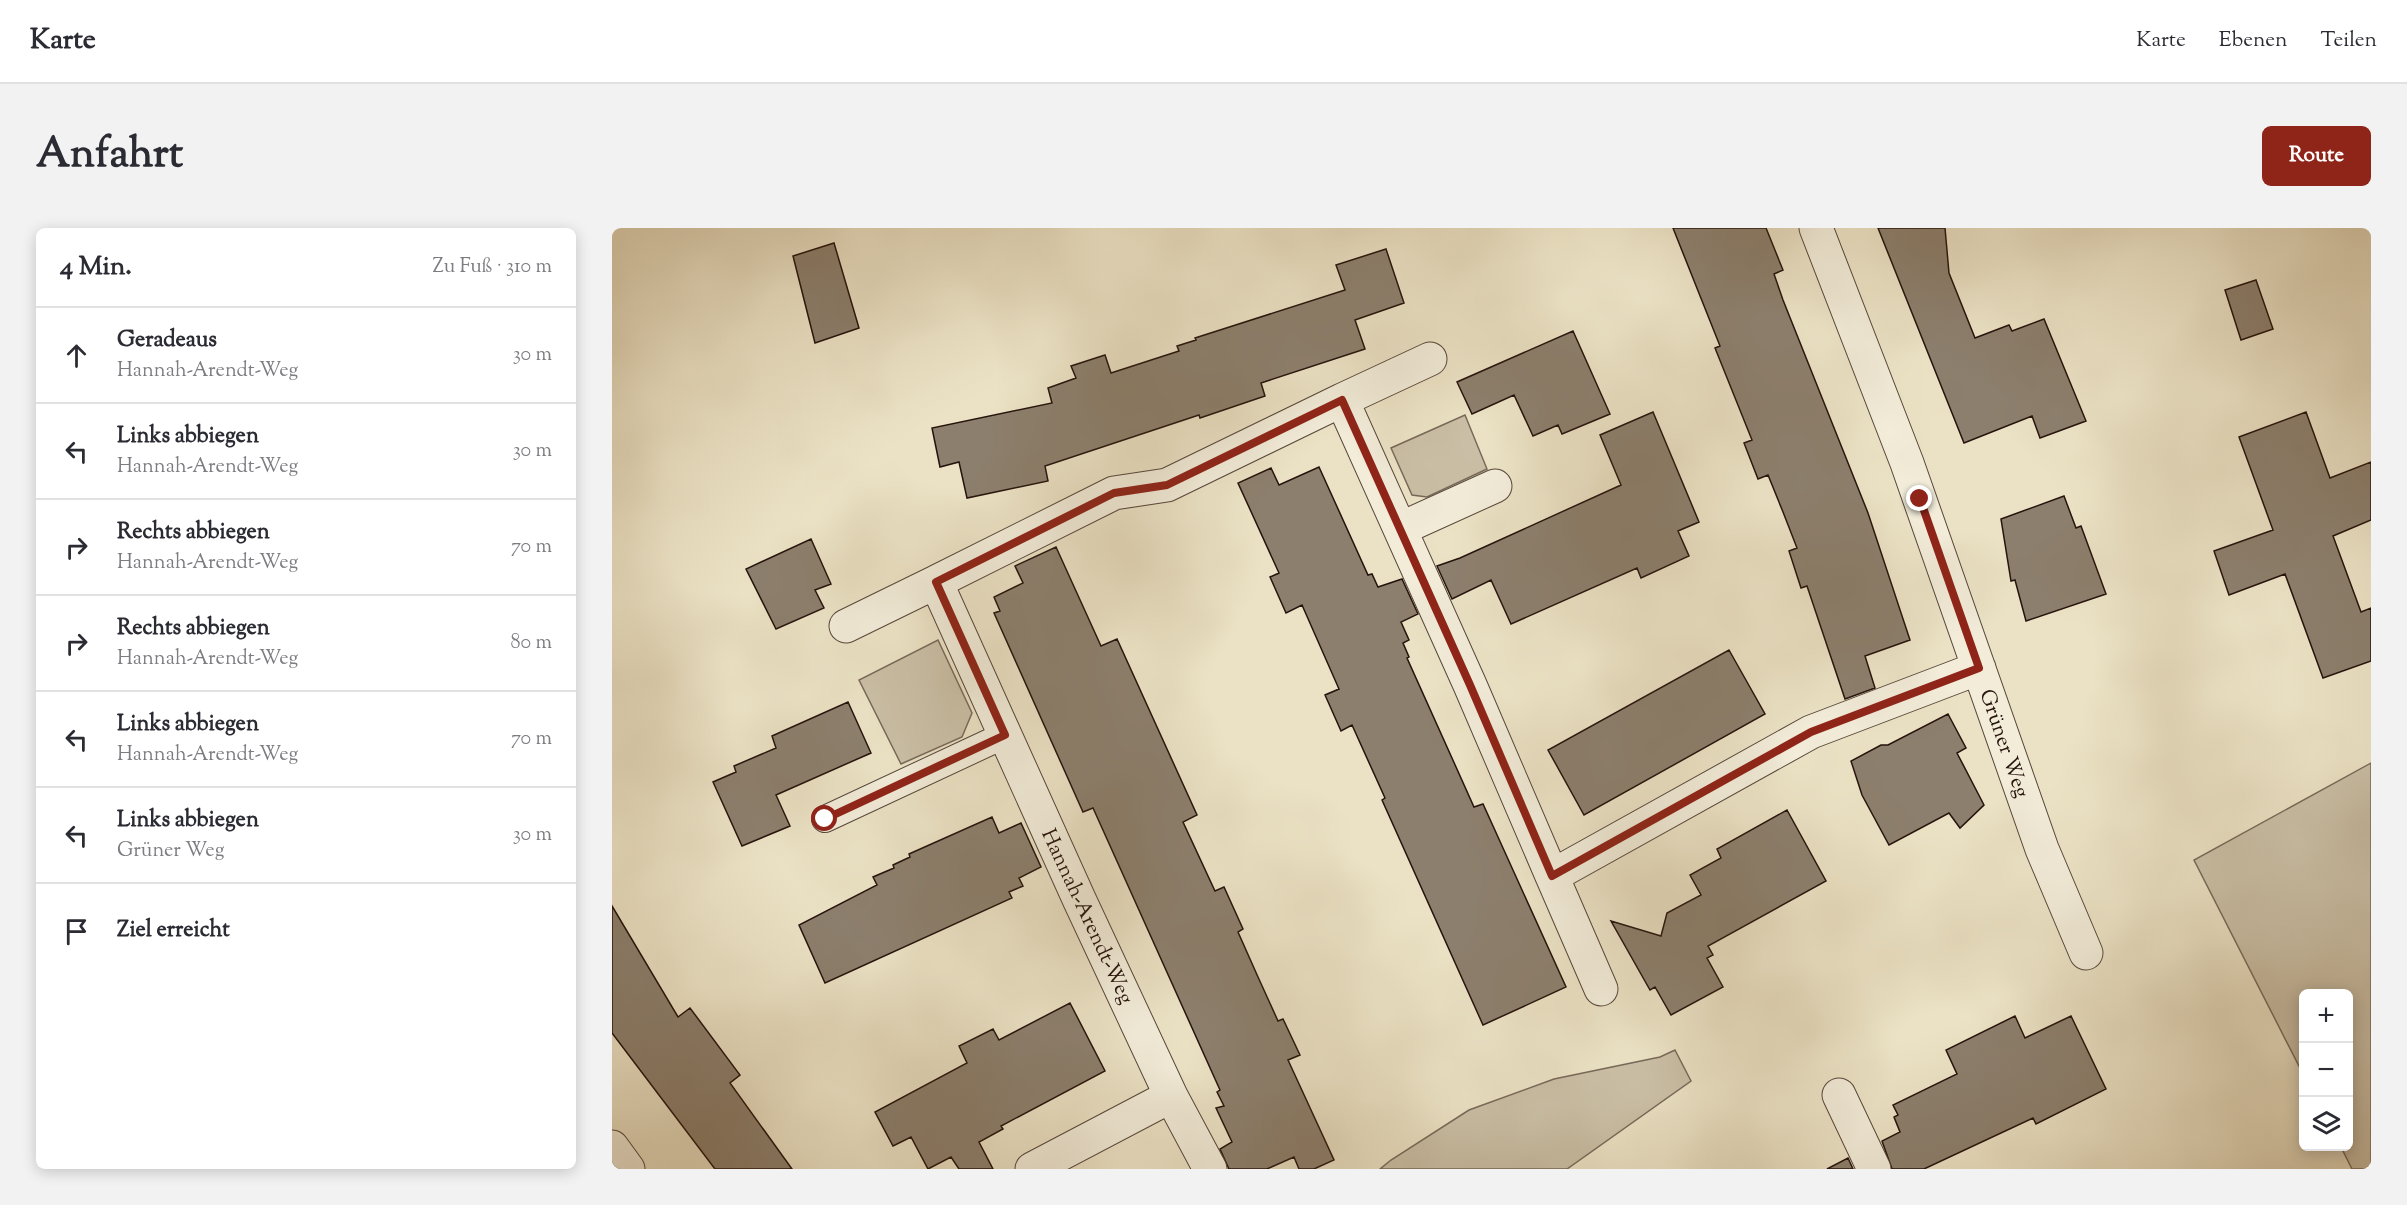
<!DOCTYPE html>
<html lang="de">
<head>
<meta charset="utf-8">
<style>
	:root { --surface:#fff; --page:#f2f2f3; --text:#2b2b33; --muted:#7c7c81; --line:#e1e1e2; --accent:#8f2418 }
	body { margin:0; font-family:"Sorts Mill Goudy",serif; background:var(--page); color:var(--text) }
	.controls { position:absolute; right:18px; bottom:18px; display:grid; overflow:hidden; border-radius:9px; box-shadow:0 3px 15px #0003 }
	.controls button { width:54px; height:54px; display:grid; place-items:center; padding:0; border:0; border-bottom:2px solid var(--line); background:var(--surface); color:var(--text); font:30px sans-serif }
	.stop { position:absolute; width:18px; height:18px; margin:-14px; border:4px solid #8f2418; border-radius:50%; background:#fff }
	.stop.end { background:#8f2418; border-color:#fff; box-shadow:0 2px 6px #0008 }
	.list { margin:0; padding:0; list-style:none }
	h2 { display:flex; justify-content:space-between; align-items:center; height:78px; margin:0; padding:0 24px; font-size:26px }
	h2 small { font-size:20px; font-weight:400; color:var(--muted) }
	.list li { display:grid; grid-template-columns:39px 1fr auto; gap:18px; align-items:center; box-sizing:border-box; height:96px; padding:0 24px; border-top:2px solid var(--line) }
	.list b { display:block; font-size:22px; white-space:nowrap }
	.list p { margin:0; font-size:20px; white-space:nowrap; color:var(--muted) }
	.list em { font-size:20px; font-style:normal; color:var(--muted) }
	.icon { flex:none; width:33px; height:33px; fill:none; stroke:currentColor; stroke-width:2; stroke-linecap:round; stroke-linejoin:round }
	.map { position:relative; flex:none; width:1759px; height:941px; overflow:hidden; border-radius:9px }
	header { display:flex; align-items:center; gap:36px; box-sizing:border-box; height:84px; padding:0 30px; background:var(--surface); border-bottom:2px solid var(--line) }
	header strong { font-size:28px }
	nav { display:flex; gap:33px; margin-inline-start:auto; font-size:21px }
	.intro { display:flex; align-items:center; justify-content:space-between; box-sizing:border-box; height:144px; padding:0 36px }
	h1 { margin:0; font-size:42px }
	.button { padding:15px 27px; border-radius:9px; background:var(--accent); color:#fff; font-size:21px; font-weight:700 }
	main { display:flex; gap:36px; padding:0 36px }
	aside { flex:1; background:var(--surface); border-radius:9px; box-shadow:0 3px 15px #0003 }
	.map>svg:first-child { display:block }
	.green { fill:#cabfa6; stroke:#78695a; stroke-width:1.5 }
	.building { fill:#8c7f6d; stroke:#26130d; stroke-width:1.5 }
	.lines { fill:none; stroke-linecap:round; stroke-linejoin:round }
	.service-casing { stroke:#57473b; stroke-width:28 }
	.minor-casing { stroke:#57473b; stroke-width:35 }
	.tertiary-casing { stroke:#57473b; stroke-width:35 }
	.service { stroke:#f2ecd9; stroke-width:26 }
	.minor { stroke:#f2ecd9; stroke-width:33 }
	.tertiary { stroke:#f2ecd9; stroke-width:33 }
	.route { stroke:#8f2418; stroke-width:8 }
	.labels { text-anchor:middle; stroke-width:5; stroke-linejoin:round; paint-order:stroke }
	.street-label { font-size:21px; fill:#26130d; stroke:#f2ecd9 }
</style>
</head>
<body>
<header>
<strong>Karte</strong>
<nav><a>Karte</a><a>Ebenen</a><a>Teilen</a></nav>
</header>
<div class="intro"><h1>Anfahrt</h1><a class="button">Route</a></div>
<main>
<aside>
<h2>4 Min.<small>Zu Fuß · 310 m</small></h2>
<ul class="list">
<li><svg class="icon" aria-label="ahead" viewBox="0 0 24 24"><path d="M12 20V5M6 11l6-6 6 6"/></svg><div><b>Geradeaus</b><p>Hannah-Arendt-Weg</p></div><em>30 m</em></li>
<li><svg class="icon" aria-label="left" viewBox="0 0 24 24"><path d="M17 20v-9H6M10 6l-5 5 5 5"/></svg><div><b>Links abbiegen</b><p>Hannah-Arendt-Weg</p></div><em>30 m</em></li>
<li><svg class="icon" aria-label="right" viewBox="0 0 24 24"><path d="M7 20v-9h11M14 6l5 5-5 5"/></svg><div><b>Rechts abbiegen</b><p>Hannah-Arendt-Weg</p></div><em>70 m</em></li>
<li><svg class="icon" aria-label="right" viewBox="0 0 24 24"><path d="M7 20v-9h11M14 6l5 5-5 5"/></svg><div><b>Rechts abbiegen</b><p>Hannah-Arendt-Weg</p></div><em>80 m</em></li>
<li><svg class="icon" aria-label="left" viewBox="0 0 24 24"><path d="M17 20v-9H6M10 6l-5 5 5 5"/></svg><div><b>Links abbiegen</b><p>Hannah-Arendt-Weg</p></div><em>70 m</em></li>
<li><svg class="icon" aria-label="left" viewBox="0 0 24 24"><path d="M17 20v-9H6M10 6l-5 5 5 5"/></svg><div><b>Links abbiegen</b><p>Grüner Weg</p></div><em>30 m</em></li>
<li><svg class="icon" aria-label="arrive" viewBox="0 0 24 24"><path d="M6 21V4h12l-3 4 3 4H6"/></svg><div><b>Ziel erreicht</b></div></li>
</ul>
</aside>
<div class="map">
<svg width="1759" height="941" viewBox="0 0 1759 941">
	<rect width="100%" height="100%" fill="#ebe2c5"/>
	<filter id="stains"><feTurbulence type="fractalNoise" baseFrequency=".00333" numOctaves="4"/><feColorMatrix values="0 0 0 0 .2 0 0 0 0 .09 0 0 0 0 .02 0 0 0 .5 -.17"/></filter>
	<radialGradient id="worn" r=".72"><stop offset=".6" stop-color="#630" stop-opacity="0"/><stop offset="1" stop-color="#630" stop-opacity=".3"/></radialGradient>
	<path class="green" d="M 853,187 L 875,241 L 815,269 L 800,267 L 779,220 Z
		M 326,412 L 360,485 L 350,509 L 289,536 L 247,452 Z
		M 1759,535 L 1759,941 L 1740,941 L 1729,919 L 1736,918 L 1736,766 L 1692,766 L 1691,846 L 1582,632 Z
		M 1063,822 L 1079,853 L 955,941 L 768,941 L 779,932 L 857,882 L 942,851 L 1048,829 Z"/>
	<path class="building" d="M 1061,0 L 1154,0 L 1171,42 L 1162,46 L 1171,72 L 1256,285 L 1298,412 L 1253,428 L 1263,460 L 1233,471 L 1195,358 L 1189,360 L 1177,323 L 1185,320 L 1171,284 L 1156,247 L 1146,251 L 1132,215 L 1140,212 L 1103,120 L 1108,118 Z
		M 1266,0 L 1333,0 L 1337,45 L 1363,110 L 1397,97 L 1400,103 L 1432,91 L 1474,193 L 1428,210 L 1420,188 L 1352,215 Z
		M 222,15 L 247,100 L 203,115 L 181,28 Z
		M 774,21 L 792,75 L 743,92 L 753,121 L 649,155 L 653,168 L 588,190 L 587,187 L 433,238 L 436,253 L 355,270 L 347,234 L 328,239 L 320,200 L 440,175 L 436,160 L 464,150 L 459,138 L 493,127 L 499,145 L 567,123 L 565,118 L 584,112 L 583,110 L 733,62 L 724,37 Z
		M 1644,52 L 1661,101 L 1629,112 L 1613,62 Z
		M 961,103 L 998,186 L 950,206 L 946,197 L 921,208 L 902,167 L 860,186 L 845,154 Z
		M 1041,184 L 1087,294 L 1066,303 L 1077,328 L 1029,350 L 1025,340 L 899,396 L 879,352 L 840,371 L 825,338 L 848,330 L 1009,257 L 988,207 Z
		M 1694,184 L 1718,250 L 1759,234 L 1759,292 L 1721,308 L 1749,384 L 1759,380 L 1759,433 L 1711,450 L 1673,346 L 1617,367 L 1602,323 L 1661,302 L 1627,209 Z
		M 707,239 L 756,347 L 760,346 L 766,359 L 790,351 L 806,386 L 789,394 L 797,412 L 791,415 L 797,429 L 795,430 L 862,579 L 871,576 L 954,759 L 871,797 L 770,572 L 773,570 L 740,497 L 729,503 L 713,467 L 727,461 L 690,377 L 674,385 L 658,349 L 667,345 L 626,255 L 659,240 L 667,257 Z
		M 1452,268 L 1464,300 L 1469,298 L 1494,366 L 1414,393 L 1403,352 L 1399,353 L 1389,291 Z
		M 199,311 L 219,356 L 203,362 L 212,380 L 164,401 L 134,341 Z
		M 444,319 L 489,418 L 505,411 L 585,587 L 571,594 L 603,663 L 612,659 L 631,701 L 626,704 L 646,749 L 666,793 L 671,791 L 688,827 L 676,832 L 722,932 L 702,941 L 687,941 L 682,929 L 655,941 L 617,941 L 608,921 L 620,914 L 604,880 L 612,878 L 605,864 L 608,862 L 481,580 L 471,584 L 382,385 L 388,383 L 382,369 L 411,355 L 403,338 Z
		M 1117,422 L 1153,486 L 972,587 L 936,522 Z
		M 236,474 L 259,525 L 164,567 L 178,598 L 130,618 L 101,554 L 124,544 L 122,538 L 164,520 L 160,508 Z
		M 1336,486 L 1354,520 L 1345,525 L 1372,577 L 1348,600 L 1337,585 L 1277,617 L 1250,567 L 1239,533 L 1269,517 L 1276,517 Z
		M 1175,582 L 1214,653 L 1096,718 L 1101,727 L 1095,730 L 1111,759 L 1059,787 L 1043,759 L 1038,762 L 999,693 L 1049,708 L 1055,685 L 1089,667 L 1078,647 L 1109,630 L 1105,621 Z
		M 380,589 L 387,605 L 409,595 L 429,639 L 407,650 L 411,658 L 397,664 L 400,670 L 213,755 L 187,697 L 265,657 L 261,649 L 282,640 L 281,637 L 298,629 L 297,626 Z
		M 0,678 L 66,789 L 78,780 L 128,847 L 118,855 L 180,941 L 103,941 L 0,805 Z
		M 458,775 L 493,843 L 389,898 L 391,901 L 367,914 L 381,941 L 347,941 L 339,929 L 316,941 L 299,909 L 281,918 L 263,884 L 355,835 L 347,818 L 381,801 L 387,812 Z
		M 1403,788 L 1413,810 L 1459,788 L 1494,861 L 1424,896 L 1421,890 L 1312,941 L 1280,941 L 1270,913 L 1288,904 L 1282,889 L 1286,887 L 1281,877 L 1345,846 L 1334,822 Z
		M 1236,930 L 1241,941 L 1215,941 Z"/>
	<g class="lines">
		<defs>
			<path id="service" d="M 213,591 L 393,507"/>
			<path id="minor" d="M 1204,0 L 1295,235 L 1430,621 L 1474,725
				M 730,172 L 818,131
				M 788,301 L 883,258
				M 234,398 L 324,354
				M 940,648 L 989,761
				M 1227,867 L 1262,941
				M 559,868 L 598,941
				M 420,941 L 559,868 L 467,671 L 324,354 L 502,265 L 555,257 L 730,172 L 858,457 L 940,648 L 1199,504 L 1367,440"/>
			<path id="tertiary" d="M 0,919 L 16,941"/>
		</defs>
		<use href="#service" class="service-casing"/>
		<use href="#minor" class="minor-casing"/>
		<use href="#tertiary" class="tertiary-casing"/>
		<use href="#service" class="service"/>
		<use href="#minor" class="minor"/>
		<use href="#tertiary" class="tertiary"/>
	</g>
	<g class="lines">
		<path class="route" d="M 213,591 L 393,507 L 324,354 L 502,265 L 555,257 L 730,172 L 858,457 L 940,648 L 1199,504 L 1367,440 L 1308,271"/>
	</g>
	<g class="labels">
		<g class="street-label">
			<text transform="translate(1393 515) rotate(71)" y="7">Grüner Weg</text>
			<text transform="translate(476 688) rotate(65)" y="7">Hannah-Arendt-Weg</text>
		</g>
	</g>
	<rect width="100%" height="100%" filter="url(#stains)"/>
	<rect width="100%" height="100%" fill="url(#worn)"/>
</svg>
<div class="controls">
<button>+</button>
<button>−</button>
<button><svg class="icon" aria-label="layers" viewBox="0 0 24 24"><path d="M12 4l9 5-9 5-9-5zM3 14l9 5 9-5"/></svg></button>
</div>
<div class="stop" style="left:213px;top:591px"></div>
<div class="stop end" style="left:1308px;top:271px"></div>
</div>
</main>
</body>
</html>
